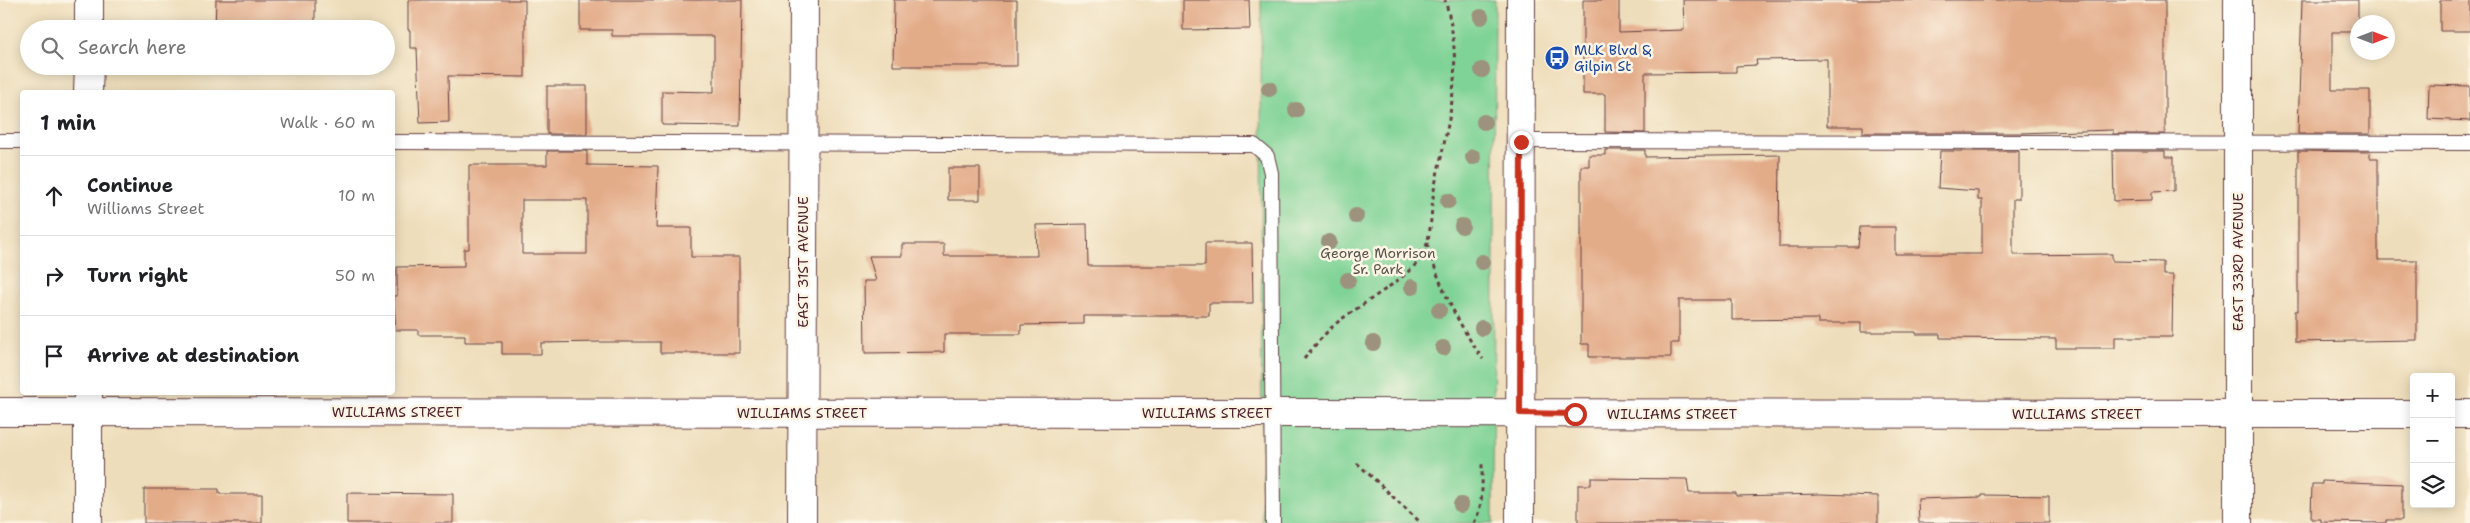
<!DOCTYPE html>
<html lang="en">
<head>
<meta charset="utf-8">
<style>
	:root { --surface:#fff; --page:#f2f2f2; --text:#202124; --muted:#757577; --line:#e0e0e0 }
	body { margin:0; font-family:"Shantell Sans",sans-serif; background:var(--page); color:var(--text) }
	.controls { position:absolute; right:15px; bottom:15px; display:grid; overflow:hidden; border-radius:5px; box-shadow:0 2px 12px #0003 }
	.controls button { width:45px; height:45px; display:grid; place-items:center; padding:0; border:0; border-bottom:1px solid var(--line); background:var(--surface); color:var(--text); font:25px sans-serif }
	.compass { position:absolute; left:2350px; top:15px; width:45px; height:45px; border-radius:50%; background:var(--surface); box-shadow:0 2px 12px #0003; rotate:90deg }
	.stop { position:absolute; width:15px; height:15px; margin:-11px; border:4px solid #c8321e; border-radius:50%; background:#fff }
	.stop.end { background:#c8321e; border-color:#fff; box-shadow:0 1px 5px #0008 }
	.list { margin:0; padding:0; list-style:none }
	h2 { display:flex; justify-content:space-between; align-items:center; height:65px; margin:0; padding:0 20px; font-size:21px }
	h2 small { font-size:16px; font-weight:400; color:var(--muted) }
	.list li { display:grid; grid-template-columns:32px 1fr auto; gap:15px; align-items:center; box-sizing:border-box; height:80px; padding:0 20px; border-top:1px solid var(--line) }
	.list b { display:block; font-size:19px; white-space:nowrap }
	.list p { margin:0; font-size:16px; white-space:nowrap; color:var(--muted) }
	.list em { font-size:16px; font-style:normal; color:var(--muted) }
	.icon { flex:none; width:28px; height:28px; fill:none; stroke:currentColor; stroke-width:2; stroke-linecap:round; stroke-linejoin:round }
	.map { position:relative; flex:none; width:2470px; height:523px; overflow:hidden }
	.search { position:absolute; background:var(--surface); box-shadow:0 2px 12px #0003; left:20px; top:20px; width:375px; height:55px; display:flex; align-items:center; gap:12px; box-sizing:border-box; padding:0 18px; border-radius:28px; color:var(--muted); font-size:19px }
	.panel { position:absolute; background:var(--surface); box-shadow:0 2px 12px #0003; left:20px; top:90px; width:375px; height:305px; border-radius:5px }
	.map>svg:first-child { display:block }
	.green { fill:#7fd396; stroke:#647960 }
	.building { fill:#e3ac89; fill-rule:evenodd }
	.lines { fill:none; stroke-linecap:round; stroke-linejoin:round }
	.service-casing { stroke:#633c40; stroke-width:16 }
	.minor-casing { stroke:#633c40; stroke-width:30 }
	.tertiary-casing { stroke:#633c40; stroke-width:30 }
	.secondary-casing { stroke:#633c40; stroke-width:30 }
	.path { stroke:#633c40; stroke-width:3; stroke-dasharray:4 4; stroke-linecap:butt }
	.service { stroke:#fff; stroke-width:14 }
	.minor { stroke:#fff; stroke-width:28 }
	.tertiary { stroke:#fff; stroke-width:28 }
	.secondary { stroke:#fff; stroke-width:28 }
	.tree { fill:#9d927d }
	.route { stroke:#c8321e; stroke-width:6 }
	.labels { text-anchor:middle; stroke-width:5; stroke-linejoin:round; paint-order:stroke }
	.transit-label { font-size:14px; fill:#164399; stroke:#fcf5e5; text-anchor:start }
	.park-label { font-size:14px; fill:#5a554b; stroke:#fcf5e5 }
	.street-label { font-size:14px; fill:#4a1f2b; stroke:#fcf5e5 }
</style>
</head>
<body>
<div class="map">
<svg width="2470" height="523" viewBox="0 0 2470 523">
	<rect width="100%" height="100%" fill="#fcf5e5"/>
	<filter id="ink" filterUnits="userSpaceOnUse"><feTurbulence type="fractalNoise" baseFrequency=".02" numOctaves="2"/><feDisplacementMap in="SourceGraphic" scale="10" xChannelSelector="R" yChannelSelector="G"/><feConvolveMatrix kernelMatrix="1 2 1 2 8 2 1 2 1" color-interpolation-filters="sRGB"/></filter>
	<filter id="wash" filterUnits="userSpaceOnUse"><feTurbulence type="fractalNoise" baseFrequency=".0096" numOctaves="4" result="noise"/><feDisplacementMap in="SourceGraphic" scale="20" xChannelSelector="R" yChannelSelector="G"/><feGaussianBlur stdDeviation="1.12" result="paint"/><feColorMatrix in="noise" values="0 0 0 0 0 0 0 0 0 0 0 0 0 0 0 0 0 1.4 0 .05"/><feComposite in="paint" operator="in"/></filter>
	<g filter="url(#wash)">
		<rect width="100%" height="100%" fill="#eeddba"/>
		<path class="green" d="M 1261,0 L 1495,0 L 1493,523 L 1262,523 Z"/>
		<g id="blocks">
			<path class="building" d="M 216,0 L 315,0 L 315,29 L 215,29 Z
				M 408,0 L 525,0 L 525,77 L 448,76 L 449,122 L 420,123 L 417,48 L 410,48 L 410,30 L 408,30 Z
				M 580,0 L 742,0 L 740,126 L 662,125 L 662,91 L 714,92 L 714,36 L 612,36 L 612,30 L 580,30 Z
				M 894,0 L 1017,0 L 1017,66 L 893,66 Z
				M 1183,0 L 1249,0 L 1250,29 L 1183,30 Z
				M 1583,0 L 1619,0 L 1619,32 L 1684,30 L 1683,0 L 2165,0 L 2165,134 L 2113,134 L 2113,130 L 2019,133 L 1863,133 L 1863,126 L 1827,126 L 1827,59 L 1756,60 L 1757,65 L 1736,66 L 1736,72 L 1645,73 L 1645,133 L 1605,132 L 1605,94 L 1583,94 Z
				M 2302,0 L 2358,0 L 2358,32 L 2332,32 L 2332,90 L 2370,90 L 2370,134 L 2298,134 Z
				M 2440,0 L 2470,0 L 2470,31 L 2440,31 Z
				M 2429,85 L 2470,86 L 2470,121 L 2428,119 Z
				M 547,86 L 587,86 L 587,134 L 547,134 Z
				M 1605,150 L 1645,150 L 1645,157 L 1780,155 L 1779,247 L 1858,247 L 1860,227 L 1895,227 L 1895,254 L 1982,254 L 1982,200 L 1978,200 L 1978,191 L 1938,188 L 1940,151 L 2019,151 L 2019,199 L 2013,199 L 2013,255 L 2112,254 L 2112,261 L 2163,262 L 2163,275 L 2173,275 L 2172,337 L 2115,337 L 2115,348 L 2056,348 L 2056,339 L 1940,338 L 1940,334 L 1916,334 L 1916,332 L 1861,332 L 1861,323 L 1818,323 L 1818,319 L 1732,320 L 1732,300 L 1679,300 L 1679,343 L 1671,343 L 1671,357 L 1589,357 L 1589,344 L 1581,344 L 1581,166 L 1589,166 L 1589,155 L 1605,155 Z
				M 547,151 L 587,151 L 587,165 L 658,166 L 656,228 L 691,228 L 691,257 L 739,257 L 739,353 L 660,353 L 660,342 L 601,342 L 541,343 L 541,354 L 502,354 L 502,342 L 465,342 L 465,335 L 418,335 L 418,330 L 396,330 L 393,296 L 397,296 L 397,267 L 464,266 L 464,249 L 469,249 L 469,165 L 547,165 ZM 522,200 L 587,200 L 587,254 L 522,254 Z
				M 2113,151 L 2165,151 L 2165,157 L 2174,157 L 2174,191 L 2152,192 L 2152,200 L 2114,201 Z
				M 2298,151 L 2370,152 L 2370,158 L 2378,158 L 2378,260 L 2417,260 L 2417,340 L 2295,342 L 2295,311 L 2298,311 Z
				M 948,168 L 980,168 L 980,200 L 948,200 Z
				M 1087,224 L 1088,266 L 1205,266 L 1205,243 L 1252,243 L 1253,303 L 1209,303 L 1209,316 L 1084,316 L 1084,324 L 1021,325 L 1021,334 L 944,334 L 944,352 L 865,353 L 864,281 L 876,281 L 869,256 L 902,256 L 902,244 L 944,244 L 944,256 L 1037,256 L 1036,225 Z
				M 1591,478 L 1687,479 L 1689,493 L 1736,493 L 1736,496 L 1821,494 L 1878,496 L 1878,523 L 1578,523 L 1578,485 L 1591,485 Z
				M 2322,481 L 2402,484 L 2402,520 L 2386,520 L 2386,523 L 2321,522 L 2321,519 L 2311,519 L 2312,484 L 2322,484 Z
				M 144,489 L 219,489 L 219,494 L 262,494 L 262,523 L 144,523 Z
				M 347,493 L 453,494 L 453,523 L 347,523 Z
				M 1982,495 L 2049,496 L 2049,523 L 1919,523 L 1918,499 L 1982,497 Z"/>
		</g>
	</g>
	<g filter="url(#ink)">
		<use href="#blocks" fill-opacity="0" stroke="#633c40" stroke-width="1"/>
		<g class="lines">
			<defs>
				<path id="service" d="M 0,141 L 22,141
					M 1521,141 L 2470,143
					M 392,142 L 1254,145 L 1267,156 L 1271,173 L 1273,523"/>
				<path id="minor" d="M 89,29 L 89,0
					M 88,92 L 89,66
					M 88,392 L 88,523
					M 2238,523 L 2238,0"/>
				<path id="tertiary" d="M 0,412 L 2414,414
					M 2451,414 L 2470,414"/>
				<path id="secondary" d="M 802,523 L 804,0
					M 1520,523 L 1521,0"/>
			</defs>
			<use href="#service" class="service-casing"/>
			<use href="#minor" class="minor-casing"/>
			<use href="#tertiary" class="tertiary-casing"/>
			<use href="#secondary" class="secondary-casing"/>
			<path class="path" d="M 1427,243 C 1439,285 1457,323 1483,359
				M 1304,359 C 1316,344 1328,329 1343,318 C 1364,303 1400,282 1417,263 C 1433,245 1430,213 1434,190 C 1448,121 1466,71 1445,0
				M 1357,463 L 1421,523
				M 1474,523 C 1484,505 1482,483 1482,463"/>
			<use href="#service" class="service"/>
			<use href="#minor" class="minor"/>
			<use href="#tertiary" class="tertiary"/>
			<use href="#secondary" class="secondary"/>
		</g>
		<g class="tree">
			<circle cx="1481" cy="17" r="8"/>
			<circle cx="1482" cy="70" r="8"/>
			<circle cx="1269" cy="89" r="8"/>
			<circle cx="1296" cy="110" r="8"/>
			<circle cx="1484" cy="122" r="8"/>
			<circle cx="1473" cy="157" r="8"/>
			<circle cx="1448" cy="201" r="8"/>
			<circle cx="1356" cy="216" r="8"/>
			<circle cx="1462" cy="226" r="8"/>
			<circle cx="1329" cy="242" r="8"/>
			<circle cx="1482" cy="262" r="8"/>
			<circle cx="1348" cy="280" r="8"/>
			<circle cx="1412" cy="287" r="8"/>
			<circle cx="1439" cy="310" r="8"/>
			<circle cx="1482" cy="328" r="8"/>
			<circle cx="1373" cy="343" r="8"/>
			<circle cx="1443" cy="348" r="8"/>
			<circle cx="1461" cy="505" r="8"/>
		</g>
	</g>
	<g class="lines" filter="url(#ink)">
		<path class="route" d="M 1521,142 L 1520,413 L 1575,414"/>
	</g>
	<defs>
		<symbol id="bus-disc" viewBox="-11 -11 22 22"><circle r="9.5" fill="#1a4fb4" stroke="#fcf5e5"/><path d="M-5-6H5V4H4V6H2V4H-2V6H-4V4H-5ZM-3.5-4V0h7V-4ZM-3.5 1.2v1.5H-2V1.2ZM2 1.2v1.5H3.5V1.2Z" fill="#fff"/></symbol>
	</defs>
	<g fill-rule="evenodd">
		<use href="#bus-disc" x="1543" y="44" width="28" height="28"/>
	</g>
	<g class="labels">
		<g class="transit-label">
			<text x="1574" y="55">MLK Blvd &amp;<tspan x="1574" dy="16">Gilpin St</tspan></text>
		</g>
		<g class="park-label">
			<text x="1378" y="258">George Morrison<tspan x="1378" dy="16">Sr. Park</tspan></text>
		</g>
		<g class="street-label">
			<text transform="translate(803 262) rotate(-90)" y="5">EAST 31ST AVENUE</text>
			<text transform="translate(2238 262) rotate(-90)" y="5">EAST 33RD AVENUE</text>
			<text x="397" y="417">WILLIAMS STREET</text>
			<text x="802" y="418">WILLIAMS STREET</text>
			<text x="1207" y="418">WILLIAMS STREET</text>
			<text x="1672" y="419">WILLIAMS STREET</text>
			<text x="2077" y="419">WILLIAMS STREET</text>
		</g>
	</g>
</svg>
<div class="controls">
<button>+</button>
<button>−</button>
<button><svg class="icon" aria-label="layers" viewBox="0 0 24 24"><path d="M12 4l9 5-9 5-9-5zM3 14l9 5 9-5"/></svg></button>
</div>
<svg class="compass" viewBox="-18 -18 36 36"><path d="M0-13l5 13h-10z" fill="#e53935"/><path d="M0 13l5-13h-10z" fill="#757577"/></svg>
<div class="stop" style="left:1575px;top:414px"></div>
<div class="stop end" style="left:1521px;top:142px"></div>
<div class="search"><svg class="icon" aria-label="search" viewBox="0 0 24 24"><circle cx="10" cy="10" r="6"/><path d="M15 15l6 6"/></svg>Search here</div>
<section class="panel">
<h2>1 min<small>Walk · 60 m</small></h2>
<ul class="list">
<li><svg class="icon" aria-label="ahead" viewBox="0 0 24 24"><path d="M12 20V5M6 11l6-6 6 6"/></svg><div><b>Continue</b><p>Williams Street</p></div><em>10 m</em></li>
<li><svg class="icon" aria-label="right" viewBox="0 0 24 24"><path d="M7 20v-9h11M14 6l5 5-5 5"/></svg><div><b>Turn right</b></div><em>50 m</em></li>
<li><svg class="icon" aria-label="arrive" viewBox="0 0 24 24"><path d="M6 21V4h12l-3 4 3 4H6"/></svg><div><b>Arrive at destination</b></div></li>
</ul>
</section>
</div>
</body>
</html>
